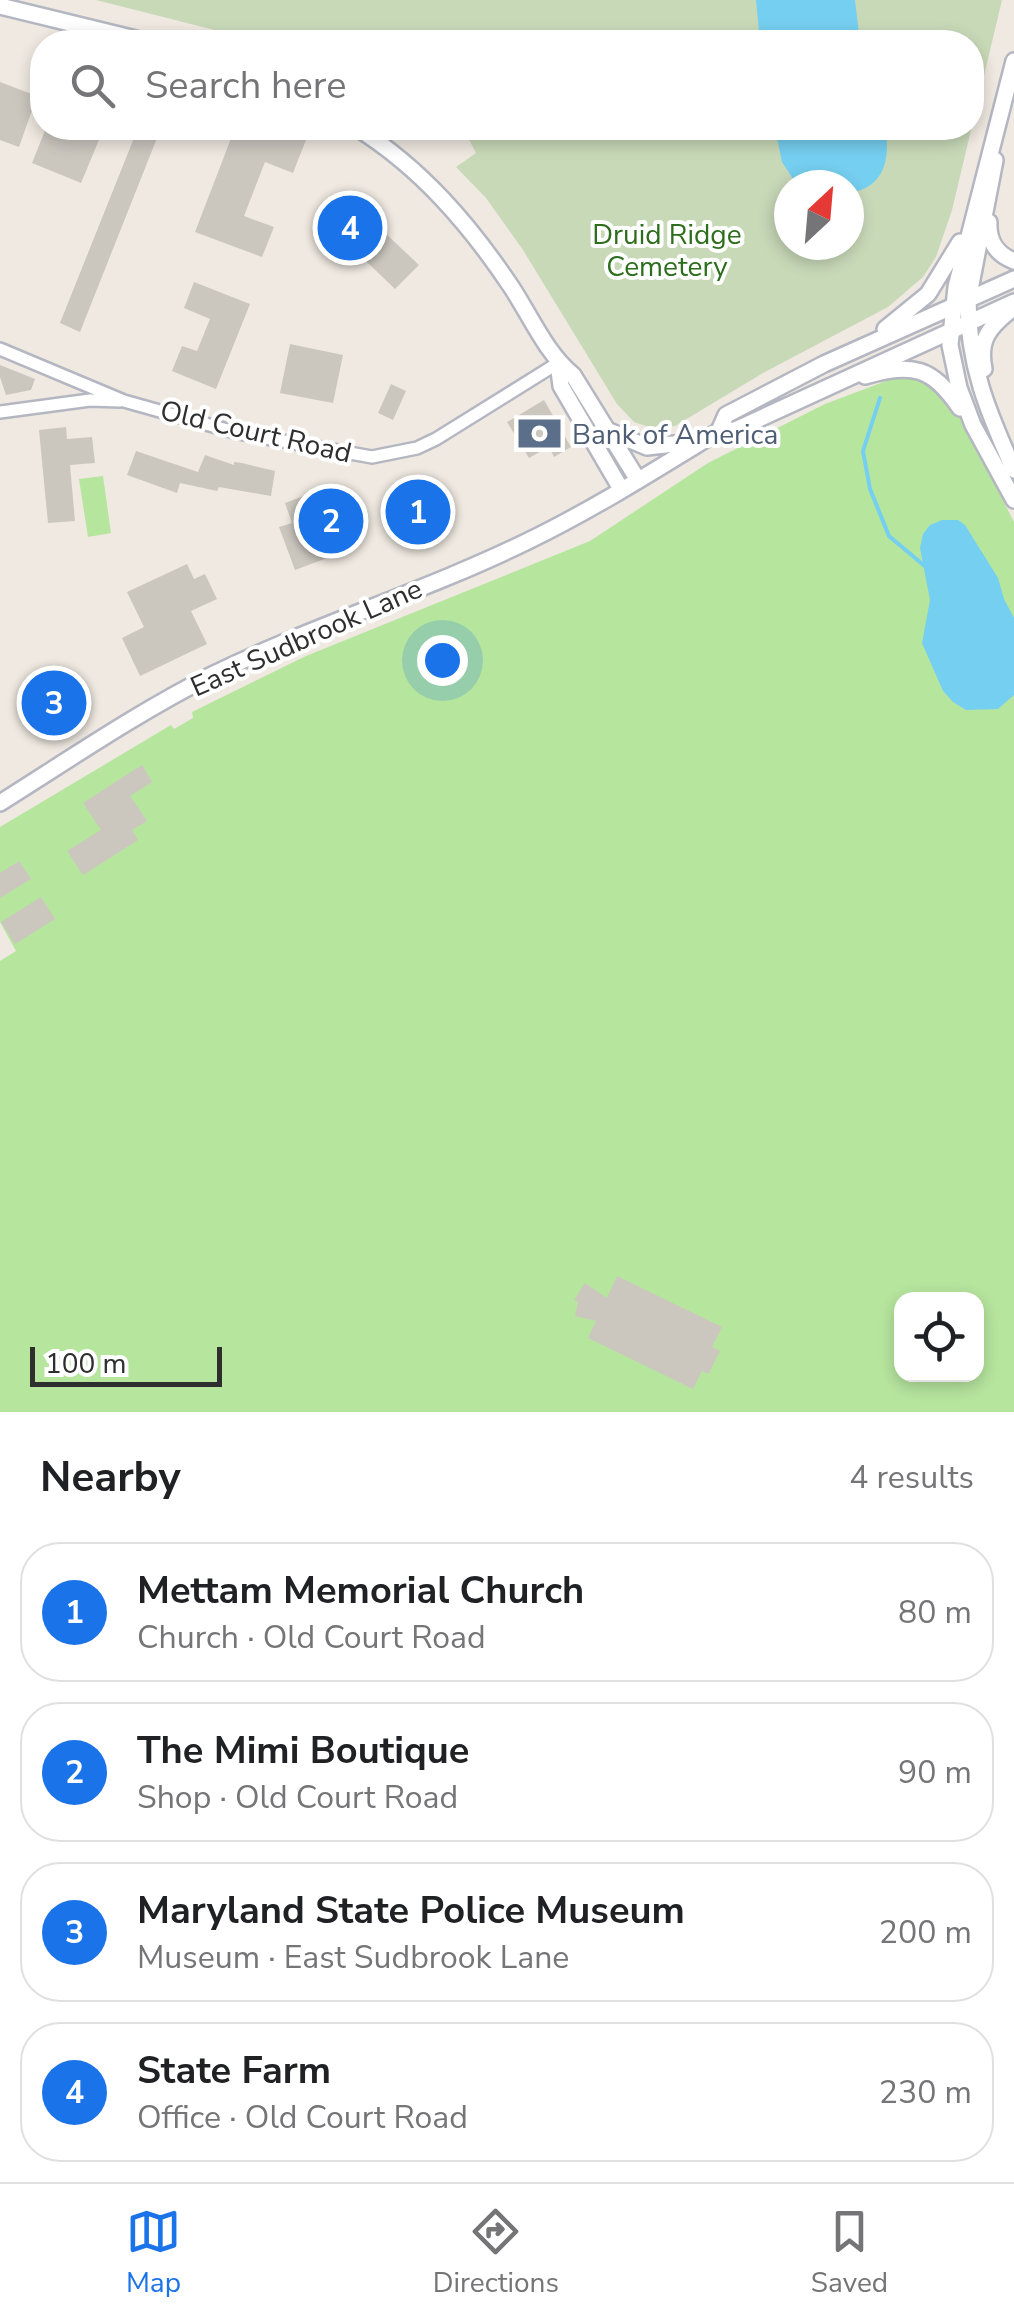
<!DOCTYPE html>
<html lang="en">
<head>
<meta charset="utf-8">
<style>
	:root { --surface:#fff; --page:#f2f2f2; --text:#202124; --muted:#757577; --line:#e0e0e0; --accent:#1a73e8 }
	body { margin:0; font-family:"Nunito Sans",sans-serif; background:var(--page); color:var(--text) }
	.controls { position:absolute; right:30px; bottom:30px; display:grid; overflow:hidden; border-radius:20px; box-shadow:0 5px 15px #0003 }
	.controls button { width:90px; height:90px; display:grid; place-items:center; padding:0; border:0; border-bottom:2px solid var(--line); background:var(--surface); color:var(--text); font:50px sans-serif }
	.compass { position:absolute; left:774px; top:170px; width:90px; height:90px; border-radius:50%; background:var(--surface); box-shadow:0 5px 15px #0003; rotate:26deg }
	.scale { position:absolute; left:30px; bottom:25px; width:192px; box-sizing:border-box; padding-left:10px; border:5px solid #2e2e2e; border-top:0; font-size:28px; line-height:35px; white-space:nowrap; color:#2e2e2e; -webkit-text-stroke:8px #fff; paint-order:stroke }
	.you { position:absolute; left:442px; top:660px; width:35px; height:35px; margin:-25px; border:8px solid #fff; border-radius:50%; background:#1a73e8; box-shadow:0 0 0 15px #1a73e833 }
	.badge { display:grid; place-items:center; width:65px; height:65px; border-radius:50%; background:var(--accent); color:#fff; font-size:32px; font-weight:700 }
	.pin { position:absolute; translate:-50% -50%; border:5px solid #fff; box-shadow:0 2px 10px #0006 }
	.list { margin:0; padding:0; list-style:none }
	h2 { display:flex; justify-content:space-between; align-items:center; height:130px; margin:0; padding:0 40px; font-size:42px }
	h2 small { font-size:32px; font-weight:400; color:var(--muted) }
	.list li { display:grid; grid-template-columns:65px 1fr auto; gap:30px; align-items:center; box-sizing:border-box; height:140px; margin:0 20px 20px; padding:0 20px; border:2px solid var(--line); border-radius:40px }
	.list b { display:block; font-size:38px; white-space:nowrap }
	.list p { margin:0; font-size:32px; white-space:nowrap; color:var(--muted) }
	.list em { font-size:32px; font-style:normal; color:var(--muted) }
	.icon { flex:none; width:55px; height:55px; fill:none; stroke:currentColor; stroke-width:2; stroke-linecap:round; stroke-linejoin:round }
	.map { position:relative; flex:none; width:1014px; height:1412px; overflow:hidden }
	.search { position:absolute; background:var(--surface); box-shadow:0 5px 15px #0003; left:30px; right:30px; top:30px; height:110px; display:flex; align-items:center; gap:25px; box-sizing:border-box; padding:0 35px; border-radius:40px; color:var(--muted); font-size:38px }
	.sheet { height:770px; background:var(--surface) }
	nav { display:flex; justify-content:space-around; align-items:center; box-sizing:border-box; height:140px; border-top:2px solid var(--line); background:var(--surface); font-size:28px; color:var(--muted) }
	nav a { display:grid; justify-items:center; gap:5px }
	nav .on { color:var(--accent) }
	.map>svg:first-child { display:block }
	.green { fill:#b6e59e; fill-rule:evenodd }
	.cemetery { fill:#c8d9b8; fill-rule:evenodd }
	.water { fill:#75cff0 }
	.lines { fill:none; stroke-linecap:round; stroke-linejoin:round }
	.stream { stroke:#75cff0; stroke-width:4 }
	.building { fill:#cbc7bf }
	.street-casing { stroke:#b4b7c1; stroke-width:16 }
	.secondary-casing { stroke:#b4b7c1; stroke-width:20 }
	.street { stroke:#fff; stroke-width:11 }
	.secondary { stroke:#fff; stroke-width:15 }
	.labels { text-anchor:middle; stroke-width:8; stroke-linejoin:round; paint-order:stroke }
	.park-label { font-size:28px; fill:#2c6e1b; stroke:#fff }
	.street-label { font-size:28px; fill:#2e2e2e; stroke:#fff }
	.service-label { font-size:28px; fill:#4e5e75; stroke:#fff; text-anchor:start }
</style>
</head>
<body>
<div class="map">
<svg width="1014" height="1412" viewBox="0 0 1014 1412">
	<rect width="100%" height="100%" fill="#efe9e1"/>
	<path class="green" d="M 913,376 L 929,380 L 955,407 L 1014,522 L 1014,1412 L 0,1412 L 0,961 L 16,951 L 0,922 L 0,827 L 171,725 L 174,729 L 193,718 L 192,712 L 306,656 L 590,541 L 708,463 L 825,404 L 894,378 ZM 902,1300 L 976,1300 L 976,1374 L 902,1374 Z
		M 103,476 L 111,533 L 88,537 L 79,479 Z"/>
	<path class="cemetery" d="M 96,0 L 1002,0 L 952,210 L 936,257 L 923,277 L 888,307 L 763,373 L 675,426 L 652,428 L 634,422 L 617,404 L 523,250 L 486,198 L 456,167 L 476,153 L 463,128 L 972,128 L 972,42 L 262,42 ZM 789,185 L 849,185 L 849,245 L 789,245 Z"/>
	<path class="water" d="M 756,0 L 855,0 L 860,42 L 760,42 Z
		M 775,128 L 885,128 C 891,159 884,188 849,193 L 849,185 L 797,185 L 782,162 Z
		M 942,520 L 958,520 L 965,525 L 998,578 L 1004,599 L 1014,618 L 1014,695 L 998,709 L 966,710 L 953,702 L 943,691 L 922,643 L 930,600 L 920,548 L 923,534 L 930,525 Z"/>
	<g class="lines">
		<path class="stream" d="M 880,398 L 863,451 L 870,489 L 889,536 L 927,568"/>
	</g>
	<path class="building" d="M 0,82 L 37,96 L 19,147 L 0,140 Z
		M 46,128 L 104,128 L 81,183 L 32,163 Z
		M 138,128 L 161,128 L 80,332 L 60,323 Z
		M 235,128 L 286,128 L 308,135 L 293,173 L 265,162 L 244,216 L 274,227 L 262,257 L 195,232 Z
		M 365,214 L 419,265 L 395,289 L 342,238 Z
		M 194,282 L 250,304 L 216,389 L 172,371 L 182,346 L 197,351 L 210,319 L 184,308 Z
		M 290,344 L 343,355 L 333,403 L 280,393 Z
		M 0,365 L 35,379 L 31,390 L 6,395 L 0,377 Z
		M 391,384 L 406,391 L 393,420 L 378,413 Z
		M 544,400 L 571,447 L 554,457 L 549,447 L 529,458 L 507,422 Z
		M 66,427 L 67,439 L 92,437 L 95,463 L 70,465 L 75,521 L 48,523 L 39,430 Z
		M 136,451 L 198,472 L 205,455 L 234,465 L 234,462 L 242,463 L 275,471 L 271,496 L 219,487 L 217,491 L 180,483 L 177,493 L 127,475 Z
		M 335,484 L 359,546 L 295,570 L 279,527 L 292,523 L 285,503 Z
		M 421,496 L 433,518 L 416,528 L 403,505 Z
		M 187,564 L 194,579 L 205,574 L 217,599 L 191,611 L 207,644 L 140,676 L 122,638 L 144,627 L 127,592 Z
		M 78,685 L 81,714 L 31,720 L 28,690 Z
		M 142,765 L 152,782 L 130,796 L 147,821 L 132,830 L 138,840 L 83,875 L 67,851 L 101,830 L 83,803 Z
		M 19,861 L 31,879 L 0,898 L 0,873 Z
		M 41,897 L 55,919 L 15,944 L 1,922 Z
		M 617,1276 L 722,1327 L 712,1347 L 720,1351 L 710,1371 L 708,1374 L 702,1371 L 693,1389 L 588,1338 L 596,1321 L 575,1316 L 578,1302 L 574,1300 L 585,1283 L 607,1298 Z"/>
	<g class="lines">
		<defs>
			<path id="street" d="M 0,349 L 124,401 L 238,433 L 372,457 L 417,448 L 436,439 L 558,363
				M 0,412 L 90,400 L 120,401"/>
			<path id="secondary" d="M 0,6 L 148,42
				M 1014,61 L 956,287 L 950,345 L 959,388 L 973,425 L 1014,500
				M 357,128 C 421,168 470,225 512,288 C 531,317 546,353 573,375 L 638,480
				M 995,160 L 968,300 C 968,365 988,412 1014,470
				M 989,222 C 988,241 996,254 1014,261
				M 885,329 L 928,294 L 960,242
				M 558,363 L 561,386 L 621,489
				M 984,369 C 978,340 989,327 1012,309
				M 865,376 C 913,363 931,366 960,408
				M 609,431 L 647,447 L 692,442
				M 719,431 L 726,415 L 824,364 L 1014,279
				M 0,803 C 70,759 140,711 214,674 C 317,624 426,591 528,541 C 594,509 657,469 719,431 L 735,430 L 1014,302"/>
		</defs>
		<use href="#street" class="street-casing"/>
		<use href="#secondary" class="secondary-casing"/>
		<use href="#street" class="street"/>
		<use href="#secondary" class="secondary"/>
	</g>
	<defs>
		<symbol id="bank-bare" viewBox="-9 -9 18 18"><path d="M-6-4H6V4H-6ZM0-2.3a2.3 2.3 0 1 0 0 4.6a2.3 2.3 0 1 0 0-4.6Z" fill="#5c6f8a" stroke="#fff" stroke-width="2.5" paint-order="stroke"/></symbol>
	</defs>
	<g fill-rule="evenodd">
		<use href="#bank-bare" x="508" y="402" width="63" height="63"/>
	</g>
	<g class="labels">
		<g class="park-label">
			<text x="667" y="244">Druid Ridge<tspan x="667" dy="32">Cemetery</tspan></text>
		</g>
		<g class="street-label">
			<text transform="translate(256 431) rotate(13)" y="10">Old Court Road</text>
			<text transform="translate(306 637) rotate(-24)" y="10">East Sudbrook Lane</text>
		</g>
		<g class="service-label">
			<text x="572" y="444">Bank of America</text>
		</g>
	</g>
</svg>
<div class="controls">
<button><svg class="icon" aria-label="locate" viewBox="0 0 24 24"><circle cx="12" cy="12" r="6"/><path d="M12 2v4M12 18v4M2 12h4M18 12h4"/></svg></button>
</div>
<svg class="compass" viewBox="-18 -18 36 36"><path d="M0-13l5 13h-10z" fill="#e53935"/><path d="M0 13l5-13h-10z" fill="#757577"/></svg>
<div class="scale">100 m</div>
<div class="you"></div>
<div class="pin badge" style="left:418px;top:512px">1</div>
<div class="pin badge" style="left:331px;top:521px">2</div>
<div class="pin badge" style="left:54px;top:703px">3</div>
<div class="pin badge" style="left:350px;top:228px">4</div>
<div class="search"><svg class="icon" aria-label="search" viewBox="0 0 24 24"><circle cx="10" cy="10" r="6"/><path d="M15 15l6 6"/></svg>Search here</div>
</div>
<section class="sheet">
<h2>Nearby<small>4 results</small></h2>
<ul class="list">
<li><span class="badge">1</span><div><b>Mettam Memorial Church</b><p>Church · Old Court Road</p></div><em>80 m</em></li>
<li><span class="badge">2</span><div><b>The Mimi Boutique</b><p>Shop · Old Court Road</p></div><em>90 m</em></li>
<li><span class="badge">3</span><div><b>Maryland State Police Museum</b><p>Museum · East Sudbrook Lane</p></div><em>200 m</em></li>
<li><span class="badge">4</span><div><b>State Farm</b><p>Office · Old Court Road</p></div><em>230 m</em></li>
</ul>
</section>
<nav>
<a class="on"><svg class="icon" aria-label="map" viewBox="0 0 24 24"><path d="M3 6l6-2 6 2 6-2v14l-6 2-6-2-6 2zM9 4v14M15 6v14"/></svg>Map</a>
<a><svg class="icon" aria-label="directions" viewBox="0 0 24 24"><path d="M12 3l9 9-9 9-9-9zM9 14v-3h6M13 9l2 2-2 2"/></svg>Directions</a>
<a><svg class="icon" aria-label="saved" viewBox="0 0 24 24"><path d="M7 4h10v16l-5-4-5 4z"/></svg>Saved</a>
</nav>
</body>
</html>
